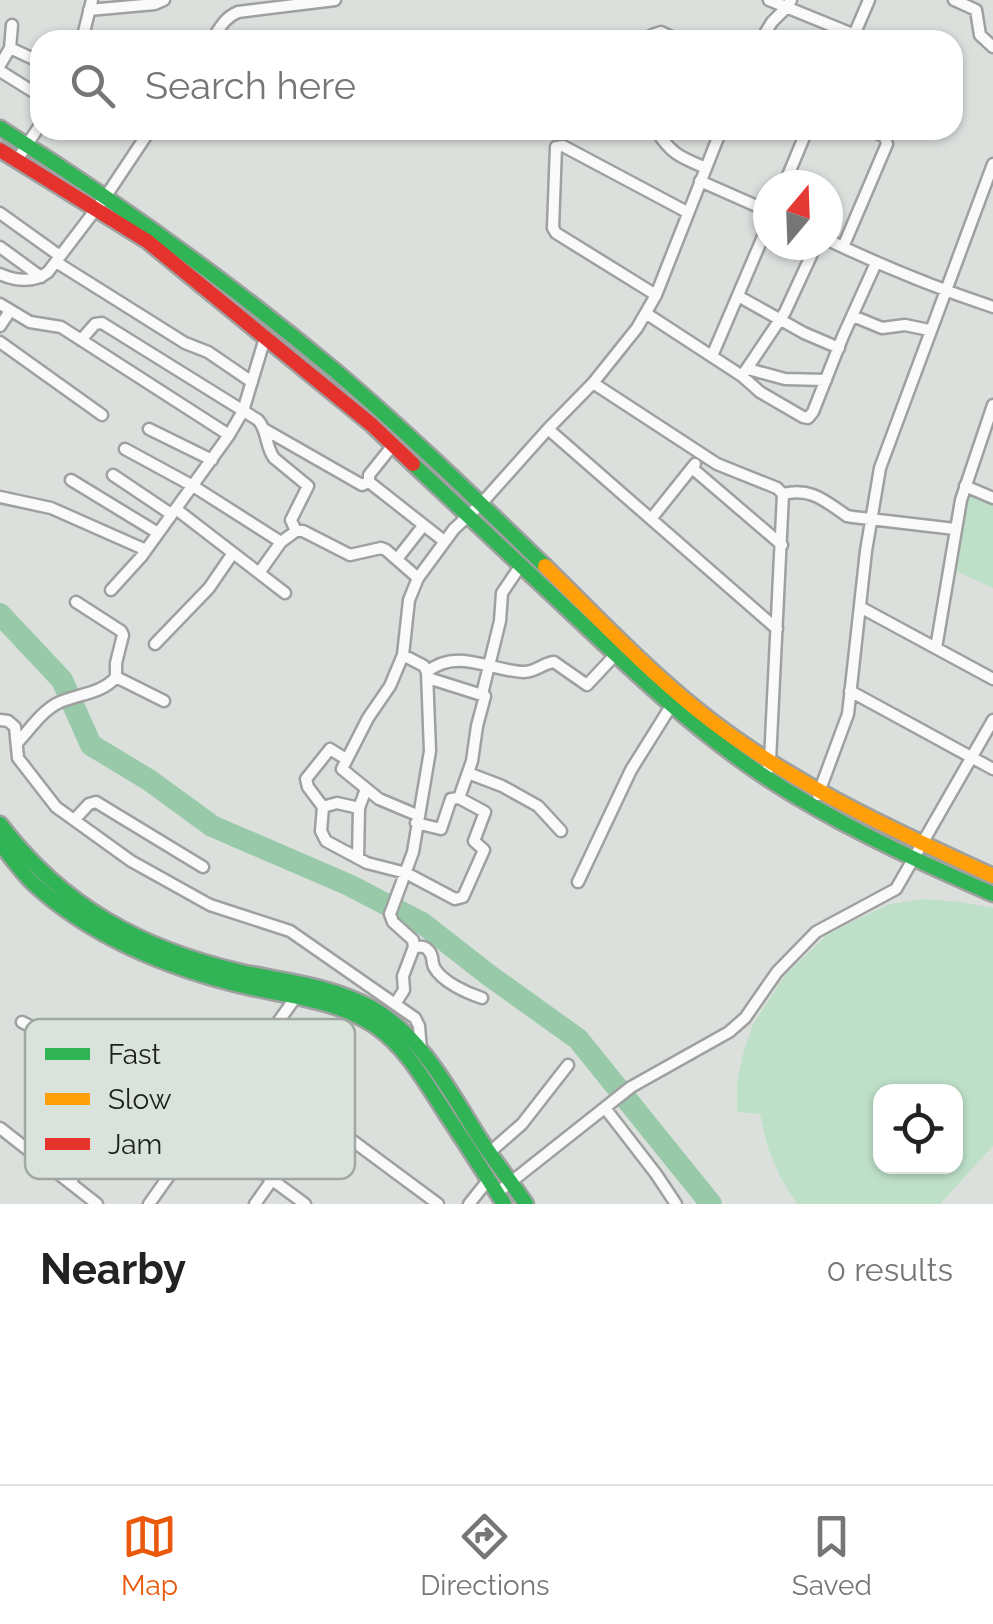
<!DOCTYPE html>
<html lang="en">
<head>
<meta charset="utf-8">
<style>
	:root { --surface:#fff; --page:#f2f2f2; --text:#222; --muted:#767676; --line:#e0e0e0; --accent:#ea580c }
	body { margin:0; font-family:Raleway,sans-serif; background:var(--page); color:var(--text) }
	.controls { position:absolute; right:30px; bottom:30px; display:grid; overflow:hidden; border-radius:20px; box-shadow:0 2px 8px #0004 }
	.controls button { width:90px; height:90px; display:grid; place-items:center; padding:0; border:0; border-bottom:2px solid var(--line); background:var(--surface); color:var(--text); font:50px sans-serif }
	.compass { position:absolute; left:753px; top:170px; width:90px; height:90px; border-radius:50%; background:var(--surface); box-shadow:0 2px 8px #0004; rotate:19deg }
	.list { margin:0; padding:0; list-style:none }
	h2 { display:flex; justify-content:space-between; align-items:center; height:130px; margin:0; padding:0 40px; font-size:42px }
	h2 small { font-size:32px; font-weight:400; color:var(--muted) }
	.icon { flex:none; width:55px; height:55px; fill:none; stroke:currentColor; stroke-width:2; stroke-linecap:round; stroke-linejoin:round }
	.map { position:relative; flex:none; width:993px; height:1204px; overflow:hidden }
	.search { position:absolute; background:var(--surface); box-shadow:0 2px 8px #0004; left:30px; right:30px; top:30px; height:110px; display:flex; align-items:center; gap:25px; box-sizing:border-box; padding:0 35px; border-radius:30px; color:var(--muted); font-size:38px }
	.sheet { height:280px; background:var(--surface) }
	nav { display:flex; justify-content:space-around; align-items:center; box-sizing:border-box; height:140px; border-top:2px solid var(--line); background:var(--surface); font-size:28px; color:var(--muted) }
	nav a { display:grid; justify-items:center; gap:5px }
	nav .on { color:var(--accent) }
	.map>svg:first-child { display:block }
	.green { fill:#bee0c9; fill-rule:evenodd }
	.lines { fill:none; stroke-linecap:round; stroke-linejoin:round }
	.river { stroke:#98caa9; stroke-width:22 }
	.street-casing { stroke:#9ea19f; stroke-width:15 }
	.fast-casing { stroke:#9ea19f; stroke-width:19 }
	.slow-casing { stroke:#9ea19f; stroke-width:19 }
	.jam-casing { stroke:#9ea19f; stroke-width:19 }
	.street { stroke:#fafafa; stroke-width:10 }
	.fast { stroke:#30b455; stroke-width:14 }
	.slow { stroke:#ff9f0a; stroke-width:14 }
	.jam { stroke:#e5322d; stroke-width:14 }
	.key { fill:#dae2dc; stroke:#a1a8a3; stroke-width:2.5 }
	.key-label { font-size:28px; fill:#1c1f1d }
</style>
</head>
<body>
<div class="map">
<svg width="993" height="1204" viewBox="0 0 993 1204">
	<rect width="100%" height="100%" fill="#dce0dd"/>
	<path class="green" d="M 969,493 L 993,503 L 993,588 L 956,571 Z
		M 925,899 L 960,902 L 993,908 L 993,1146 L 940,1204 L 797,1204 L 780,1177 L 768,1148 L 760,1114 L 737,1112 L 737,1083 L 743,1054 L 753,1024 L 786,974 L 827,935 L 855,920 L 890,904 ZM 880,1092 L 956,1092 L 956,1166 L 880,1166 Z"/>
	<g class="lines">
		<path class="river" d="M 0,614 L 62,680 L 91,745 L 149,780 L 212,826 L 349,885 L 422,923 L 490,976 L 578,1039 L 711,1204"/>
		<defs>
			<path id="street" d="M 769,0 L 867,40
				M 954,0 L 976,10 L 980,35 L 993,47
				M 89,10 L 155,4 L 164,0
				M 854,35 L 869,0
				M 82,40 L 92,0
				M 212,40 C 220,28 224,18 238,12 L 335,0
				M 648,40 L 652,35 L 661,32 L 678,40
				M 761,40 L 772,22 L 786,8 L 791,0
				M 10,48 L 40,62
				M 0,65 L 10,48 L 12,25
				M 0,71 L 40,96
				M 656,130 C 671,154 680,157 706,168
				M 17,160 L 40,125
				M 700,181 L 768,211
				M 784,185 L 807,130
				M 0,213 L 60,256
				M 828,240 C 882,266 936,288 993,307
				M 0,247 L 41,277
				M 843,247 L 887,144 L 885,137 L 870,130
				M 56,262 L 185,343 L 208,352 L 252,382
				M 0,274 C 15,281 34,283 48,272 L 106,196 L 150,130
				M 656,295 L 556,233 L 553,228 L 556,147 L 563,146 L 687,212
				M 738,296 L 804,333 L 839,348
				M 0,304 L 30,322 L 61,327 L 229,435
				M 647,314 L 742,376 L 760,392 L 803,417 L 808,418 L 813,412 L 843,336 L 876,263
				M 853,316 L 882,328 L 905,325 L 929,330
				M 0,326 L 10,311
				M 81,340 L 95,324 L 102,323 L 258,420 C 268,431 265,446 274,458 L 308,486 L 291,520 L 296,531
				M 0,342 L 102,415
				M 712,356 L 768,225
				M 748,369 L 785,379 L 826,380
				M 742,376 L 785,312 L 816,245
				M 593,383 L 717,464 L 777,488 L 783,494 L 770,761 L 766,776
				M 149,429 L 212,460
				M 264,429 L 362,485 L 369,482
				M 548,429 L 777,629
				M 393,445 L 369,475 L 369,482 L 444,541
				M 125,449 L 193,486 L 281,542
				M 692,468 L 782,545
				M 113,475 L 171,514
				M 71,480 L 158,533
				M 965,486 L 993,498
				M 783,494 C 811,487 825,501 847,516 L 853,517 L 955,529
				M 0,497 L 51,508 L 146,550
				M 176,509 L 285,593
				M 651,519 L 695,464
				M 397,559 L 423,526
				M 259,573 L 281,542 L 296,531 L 303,531 L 350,555 L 381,548 L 386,550 L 418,578
				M 111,590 L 141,557 L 229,435 L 243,411 L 265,338
				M 860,607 L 993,679
				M 155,644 L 209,588 L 233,553
				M 936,648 L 961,500 L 993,405
				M 403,655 L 390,686 L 368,718 L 342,769 L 379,799 L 417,815
				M 427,672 C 457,647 490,671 524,672 C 536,672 543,663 554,662 L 587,685 L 616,654
				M 116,677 L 164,701
				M 850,691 L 993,769
				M 482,694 L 500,621 L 502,593 L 521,565
				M 0,720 L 8,721 L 15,727 L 18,758 L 56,807 L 131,861 L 210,905 L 290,931 L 415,1018 L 419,1026 L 421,1050
				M 18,742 C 30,729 42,711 58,703 C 77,694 102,694 116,677 L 116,663 L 123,635 L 121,631 L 76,602
				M 346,759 L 330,749 L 306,779 L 308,787 L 323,807 L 321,831 L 326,841 L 367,863 L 406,873 L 455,899 L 463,897 L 484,850 L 474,841 L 485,812 L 459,798 L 472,761 L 477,726 L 485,696 L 428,678
				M 468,773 L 502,786 L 538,806 L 561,831
				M 818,795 L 848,714 L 866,551 L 880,468 L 993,164
				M 323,807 L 337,803 L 359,808
				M 74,820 L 89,804 L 96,802 L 203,867
				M 416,823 L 441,829 L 451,799 L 459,798
				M 358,858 L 359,808 L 366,789
				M 578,882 L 631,770 L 671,706
				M 414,947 C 421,947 424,945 429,951 C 434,957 431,960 434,967 C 442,982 467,993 482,998
				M 395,1004 L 404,990 L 403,976 L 414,947 L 413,940 L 393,922 L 390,914 L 413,852 L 430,751 L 427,672 L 424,666 L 403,655 L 409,600 L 418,578 L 454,529 L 481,504 L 548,429 L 593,383 L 637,328 L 656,295 L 721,130
				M 22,1022 L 98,1060 L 227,1094
				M 249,1064 L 438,1204
				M 605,1108 L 656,1174 L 676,1204
				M 0,1128 L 97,1204
				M 203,1129 L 305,1204
				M 490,1152 L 522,1124 L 568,1065
				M 35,1155 L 90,1057
				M 70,1183 L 137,1071
				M 497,1193 L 631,1087 L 729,1032 L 745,1018 L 777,972 L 816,932 L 896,889 L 993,720
				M 149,1204 L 298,994
				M 255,1204 L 272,1180
				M 469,1204 L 489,1179"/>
			<path id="fast" d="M 0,128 C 116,201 227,281 333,369 C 406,431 475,498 545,566
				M 413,464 C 468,516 524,568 579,620 C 634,672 689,724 752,768 C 826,819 910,858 993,894
				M 0,824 C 62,906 141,949 241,972 C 285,981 332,986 372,1008 C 424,1038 451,1094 482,1142 C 496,1163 512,1183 526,1204
				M 0,843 C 11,857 21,872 34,884 C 94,939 173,970 252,988 C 294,997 338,1001 375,1026 C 406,1047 426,1083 446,1114 C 466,1144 485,1174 504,1204"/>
			<path id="slow" d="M 545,566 C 595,615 645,668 700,712 C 787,782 893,830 993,876"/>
			<path id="jam" d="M 0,150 L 147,241 L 372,425 L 413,464"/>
		</defs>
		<use href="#street" class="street-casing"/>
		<use href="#fast" class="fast-casing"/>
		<use href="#slow" class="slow-casing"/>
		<use href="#jam" class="jam-casing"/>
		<use href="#street" class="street"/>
		<use href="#fast" class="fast"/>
		<use href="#slow" class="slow"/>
		<use href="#jam" class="jam"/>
	</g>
	<rect x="25" y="1019" width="330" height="160" rx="15" class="key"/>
	<rect x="45" y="1048" width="45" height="12" fill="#30b455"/>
	<rect x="45" y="1093" width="45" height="12" fill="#ff9f0a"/>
	<rect x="45" y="1138" width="45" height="12" fill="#e5322d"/>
	<g class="key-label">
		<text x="108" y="1064">Fast</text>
		<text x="108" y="1109">Slow</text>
		<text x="108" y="1154">Jam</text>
	</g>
</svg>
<div class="controls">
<button><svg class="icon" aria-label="locate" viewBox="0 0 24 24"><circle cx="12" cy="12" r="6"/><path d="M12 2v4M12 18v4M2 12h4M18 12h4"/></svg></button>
</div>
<svg class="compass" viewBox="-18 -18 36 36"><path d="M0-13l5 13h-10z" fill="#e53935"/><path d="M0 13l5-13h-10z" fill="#767676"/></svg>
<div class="search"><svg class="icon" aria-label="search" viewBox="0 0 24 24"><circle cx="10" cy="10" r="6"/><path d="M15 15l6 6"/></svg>Search here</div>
</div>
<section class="sheet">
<h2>Nearby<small>0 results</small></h2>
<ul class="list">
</ul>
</section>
<nav>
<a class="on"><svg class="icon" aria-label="map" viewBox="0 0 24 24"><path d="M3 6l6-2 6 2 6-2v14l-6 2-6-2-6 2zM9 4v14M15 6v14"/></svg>Map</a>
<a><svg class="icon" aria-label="directions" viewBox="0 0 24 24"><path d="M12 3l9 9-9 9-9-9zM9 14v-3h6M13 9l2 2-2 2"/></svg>Directions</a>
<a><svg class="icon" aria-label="saved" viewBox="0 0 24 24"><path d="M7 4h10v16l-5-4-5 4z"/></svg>Saved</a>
</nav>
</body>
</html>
